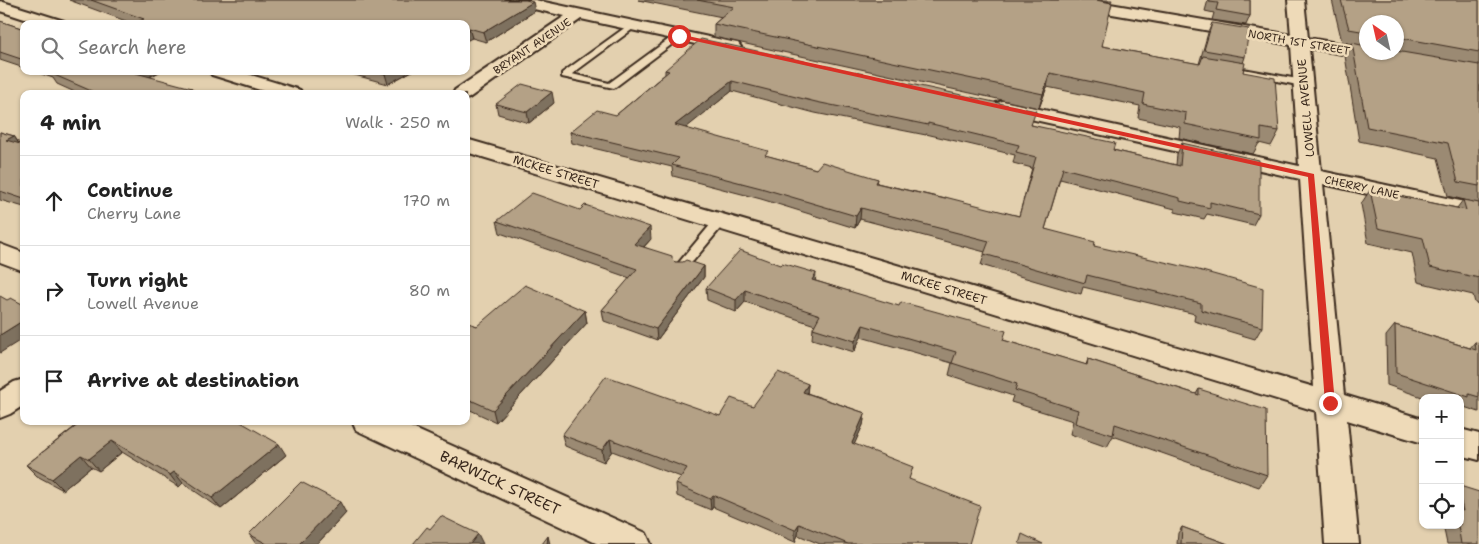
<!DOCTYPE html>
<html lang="en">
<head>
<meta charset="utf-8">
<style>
	:root { --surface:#fff; --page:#f6f6f6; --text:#222; --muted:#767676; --line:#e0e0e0 }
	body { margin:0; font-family:"Shantell Sans",sans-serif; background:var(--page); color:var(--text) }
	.controls { position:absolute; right:15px; bottom:15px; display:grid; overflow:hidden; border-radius:10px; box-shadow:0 1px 4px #0004 }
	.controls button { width:45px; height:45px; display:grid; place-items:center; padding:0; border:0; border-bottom:1px solid var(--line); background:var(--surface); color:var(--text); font:25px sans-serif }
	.compass { position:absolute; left:1359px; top:15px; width:45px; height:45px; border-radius:50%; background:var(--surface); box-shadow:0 1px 4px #0004; rotate:326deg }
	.stop { position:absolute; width:15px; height:15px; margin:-11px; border:4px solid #d93025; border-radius:50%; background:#fff }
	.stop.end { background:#d93025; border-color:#fff; box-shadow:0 1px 5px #0008 }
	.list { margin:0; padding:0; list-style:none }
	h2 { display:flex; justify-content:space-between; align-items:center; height:65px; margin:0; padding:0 20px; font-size:21px }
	h2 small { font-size:16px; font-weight:400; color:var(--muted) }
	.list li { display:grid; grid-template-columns:32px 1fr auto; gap:15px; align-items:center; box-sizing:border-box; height:90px; padding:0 20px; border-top:1px solid var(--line) }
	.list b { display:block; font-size:19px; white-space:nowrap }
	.list p { margin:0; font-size:16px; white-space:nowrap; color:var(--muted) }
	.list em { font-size:16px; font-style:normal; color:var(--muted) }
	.icon { flex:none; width:28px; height:28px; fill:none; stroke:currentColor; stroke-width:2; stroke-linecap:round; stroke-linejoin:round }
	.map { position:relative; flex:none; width:1479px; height:544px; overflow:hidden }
	.search { position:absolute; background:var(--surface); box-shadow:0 1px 4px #0004; left:20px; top:20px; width:450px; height:55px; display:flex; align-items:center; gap:12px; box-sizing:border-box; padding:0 18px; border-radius:10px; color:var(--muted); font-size:19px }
	.panel { position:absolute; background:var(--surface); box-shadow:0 1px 4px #0004; left:20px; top:90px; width:450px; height:335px; border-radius:10px }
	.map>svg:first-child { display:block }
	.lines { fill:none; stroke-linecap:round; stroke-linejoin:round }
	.lane-casing { stroke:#3b2a1e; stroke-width:4 }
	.street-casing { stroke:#3b2a1e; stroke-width:4 }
	.lane { fill:#eedab8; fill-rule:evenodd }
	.street { fill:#eedab8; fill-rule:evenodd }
	.wall { fill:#9b8a73; stroke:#3b2a1e; fill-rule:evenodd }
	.shaded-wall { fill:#7e715e; stroke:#3b2a1e }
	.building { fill:#b4a186; stroke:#3b2a1e; fill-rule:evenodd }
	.route { fill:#d93025 }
	.labels { text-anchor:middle; stroke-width:5; stroke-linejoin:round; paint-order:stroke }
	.far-street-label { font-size:11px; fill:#3b2a1e; stroke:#eedab8 }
	.street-label { font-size:12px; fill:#3b2a1e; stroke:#eedab8 }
	.near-street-label { font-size:15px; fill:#3b2a1e; stroke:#eedab8 }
</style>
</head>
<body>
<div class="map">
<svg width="1479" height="544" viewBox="0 0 1479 544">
	<rect width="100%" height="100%" fill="#e3d0af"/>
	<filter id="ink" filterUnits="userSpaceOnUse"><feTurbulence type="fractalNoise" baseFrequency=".02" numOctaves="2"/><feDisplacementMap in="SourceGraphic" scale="10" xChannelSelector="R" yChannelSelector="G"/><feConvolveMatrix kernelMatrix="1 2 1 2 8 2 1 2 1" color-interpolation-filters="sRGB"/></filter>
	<g filter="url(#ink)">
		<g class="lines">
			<defs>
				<path id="lane" d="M 630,24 L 637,26 L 572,74 L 609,83 L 676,34 L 683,36 L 614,88 L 562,77 L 562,73 Z
					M 1227,66 L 1303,80 L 1308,83 L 1303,86 L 1224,71 L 1222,69 Z
					M 720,217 L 724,218 L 726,221 L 724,224 L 684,272 L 676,272 L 674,269 L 676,266 L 716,218 Z"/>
				<path id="street" d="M 505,0 L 535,0 L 732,42 L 738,43 L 741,47 L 738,51 L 732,52 L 581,19 L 469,98 L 466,99 L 466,94 L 453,94 L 455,90 L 565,16 L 507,3 Z
					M 1052,0 L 1087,0 L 1291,35 L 1288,0 L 1304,0 L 1308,38 L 1366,48 L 1366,52 L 1391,52 L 1397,57 L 1394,61 L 1388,62 L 1309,48 L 1321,171 L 1479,205 L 1479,219 L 1323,184 L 1344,395 L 1423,419 L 1423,443 L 1347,420 L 1359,544 L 1325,544 L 1316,411 L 466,152 L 466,139 L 1314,387 L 1300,179 L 1003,113 L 996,111 L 993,107 L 996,103 L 1003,101 L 1299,166 L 1291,45 L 1060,5 L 1054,3 Z
					M 0,1 L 64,21 L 66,24 L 40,24 L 0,11 Z
					M 209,71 L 238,71 L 300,90 L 302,94 L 273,94 L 212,75 Z
					M 0,244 L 24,253 L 24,271 L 0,262 Z
					M 24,379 L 24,405 L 10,414 L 0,418 L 0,391 L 14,382 Z
					M 352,421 L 397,421 L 646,533 L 651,544 L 598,544 L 356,430 Z
					M 1460,429 L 1479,434 L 1479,460 L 1460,455 Z"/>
			</defs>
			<use href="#lane" class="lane-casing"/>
			<use href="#street" class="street-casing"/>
			<use href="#lane" class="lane"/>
			<use href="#street" class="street"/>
		</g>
		<path class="wall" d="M 69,0 L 526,0 L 535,11 L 486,42 L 472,38 L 134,24 Z
			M 638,0 L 1096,0 L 1102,46 L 1199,64 L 1208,33 L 1212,23 L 1245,57 L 1243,63 L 1243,72 L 1279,131 L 1271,146 L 1259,143 L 1253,154 L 1179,138 L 1180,127 L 1138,118 L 1140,106 L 1047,87 L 1039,108 L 714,37 L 714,24 L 722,17 Z
			M 1098,0 L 1112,0 L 1111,2 Z
			M 1208,0 L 1250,0 L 1250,16 L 1246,25 L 1212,20 L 1214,13 L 1205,11 Z
			M 1332,0 L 1479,0 L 1479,304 L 1475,303 L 1473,295 L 1418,282 L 1412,253 L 1368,243 L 1361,204 L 1370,190 L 1457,208 L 1463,200 L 1473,202 L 1448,196 L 1438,158 L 1359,141 L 1345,56 L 1352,44 L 1342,42 ZM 1366,22 L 1396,22 L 1396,52 L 1366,52 Z
			M 0,21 L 24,29 L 24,68 L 0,60 Z
			M 665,70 L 1032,125 L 1113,150 L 1176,165 L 1177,154 L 1182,143 L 1259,214 L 1253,225 L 1207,214 L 1204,219 L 1175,212 L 1175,209 L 1060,179 L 1045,229 L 1094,246 L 1262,327 L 1255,339 L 1194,321 L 1195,314 L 1083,287 L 1081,294 L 981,265 L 985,252 L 860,219 L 855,228 L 761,199 L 673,176 L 672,167 L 572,143 L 570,132 L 616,115 L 665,74 ZM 732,91 L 815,113 L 926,135 L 926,134 L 1015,155 L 1013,163 L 1032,168 L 1019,216 L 877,183 L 878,179 L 816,169 L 768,156 L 685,128 Z
			M 33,71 L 161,71 L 150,77 L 195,94 L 79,94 L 57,84 L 53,78 Z
			M 340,71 L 412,71 L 388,84 Z
			M 554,103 L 529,123 L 498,114 L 496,104 Z
			M 0,132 L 14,136 L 19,143 L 24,145 L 24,207 L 0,200 Z
			M 497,221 L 651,239 L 644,247 L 672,260 L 675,262 L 704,266 L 704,277 L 657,340 L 604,321 L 602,310 L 630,278 L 500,233 Z
			M 816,281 L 1003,340 L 1086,365 L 1088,359 L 1196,394 L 1199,389 L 1267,475 L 1259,487 L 1113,436 L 1107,447 L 1070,434 L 1073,421 L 1011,402 L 1013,396 L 949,375 L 952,363 L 861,337 L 854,352 L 812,339 L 813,328 L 815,325 L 745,302 L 736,312 L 707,300 L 706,288 Z
			M 585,311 L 587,323 L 496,422 L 466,408 L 466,322 L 477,326 Z
			M 1395,325 L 1470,348 L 1475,342 L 1479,343 L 1479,412 L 1461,406 L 1460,407 L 1460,398 L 1425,398 L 1387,385 L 1386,336 Z
			M 808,384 L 807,393 L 865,413 L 863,425 L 854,444 L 910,480 L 969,544 L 820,544 L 798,535 L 795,542 L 713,507 L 711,510 L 677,496 L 676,484 L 681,477 L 612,451 L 604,462 L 565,446 L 562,435 L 720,416 L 753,406 Z
			M 74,421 L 192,425 L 286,455 L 221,509 L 183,483 L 179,487 L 122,452 L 99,471 L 91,467 L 63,490 L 37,476 L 26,465 L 77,425 Z
			M 1460,486 L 1479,544 L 1447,544 L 1443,525 L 1460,525 Z
			M 346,513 L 317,544 L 256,544 L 249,534 Z
			M 1182,527 L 1228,544 L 1177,544 L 1178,533 Z"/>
		<path class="shaded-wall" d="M 533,2 L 535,11 L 486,42 L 483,32 Z
			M 469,28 L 472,38 L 466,41 L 466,30 Z
			M 134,71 L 161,71 L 138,82 L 132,72 Z
			M 390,71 L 412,71 L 388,84 L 385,74 Z
			M 1050,73 L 1047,87 L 1039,108 L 1043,94 Z
			M 732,81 L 732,91 L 676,136 L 675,125 Z
			M 192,88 L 195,94 L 182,94 Z
			M 552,92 L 554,103 L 529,123 L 527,112 Z
			M 14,136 L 21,147 L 6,140 Z
			M 861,208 L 860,219 L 855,228 L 856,216 Z
			M 650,227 L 651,239 L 636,255 L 634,244 Z
			M 704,266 L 704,277 L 657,340 L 656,329 Z
			M 816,273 L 815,285 L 812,280 Z
			M 745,290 L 745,302 L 736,312 L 736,300 Z
			M 585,311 L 587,323 L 496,422 L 493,410 Z
			M 24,320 L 24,338 L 0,353 L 0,335 Z
			M 863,325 L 861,337 L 854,352 L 855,341 Z
			M 808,384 L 807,396 L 803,392 Z
			M 865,413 L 863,425 L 850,454 L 852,443 Z
			M 610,439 L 612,451 L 604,462 L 602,450 Z
			M 112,441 L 122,452 L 99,471 L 89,459 Z
			M 279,444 L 286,455 L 221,509 L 212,498 Z
			M 81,455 L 91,467 L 63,490 L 52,479 Z
			M 174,472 L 183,483 L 179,487 L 170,475 Z
			M 713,495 L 713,507 L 711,510 L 710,499 Z
			M 340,502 L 346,513 L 317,544 L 299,544 Z
			M 799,524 L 798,535 L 795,542 L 795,530 Z
			M 478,534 L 483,544 L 470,544 Z
			M 548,536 L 550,544 L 547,544 Z"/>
		<path class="building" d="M 91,0 L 526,0 L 533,2 L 483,32 L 469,28 L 466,30 L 466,24 L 133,24 L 144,19 Z
			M 697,0 L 1096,0 L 1112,3 L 1102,46 L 1200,64 L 1203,56 L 1245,63 L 1243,72 L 1275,78 L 1279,131 L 1261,128 L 1261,140 L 1185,124 L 1186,113 L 1143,104 L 1145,93 L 1050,73 L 1043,94 L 714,24 L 734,7 Z
			M 1209,0 L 1250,0 L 1250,16 L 1216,10 L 1218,3 L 1209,2 Z
			M 1341,0 L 1479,0 L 1479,52 L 1396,37 L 1396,22 L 1366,22 L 1366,32 L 1349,29 Z
			M 0,21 L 24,29 L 24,60 L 0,52 Z
			M 1212,23 L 1249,29 L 1245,57 L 1204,50 Z
			M 701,39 L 1036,111 L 1031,125 L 1115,143 L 1113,150 L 1180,166 L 1182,143 L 1259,160 L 1259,214 L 1210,202 L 1210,208 L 1180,201 L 1180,198 L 1063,168 L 1045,229 L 1095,242 L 1094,246 L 1195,269 L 1263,288 L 1262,327 L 1201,310 L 1201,303 L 1087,275 L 1085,283 L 984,254 L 989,241 L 861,208 L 856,216 L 761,188 L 672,165 L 679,158 L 570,132 L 597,110 L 616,115 L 669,71 L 665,70 ZM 732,81 L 816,102 L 928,125 L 928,123 L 1019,145 L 1016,152 L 1036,157 L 1019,216 L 945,197 L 945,199 L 876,183 L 878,179 L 822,162 L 816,169 L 765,155 L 768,151 L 675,125 Z
			M 1352,43 L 1366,46 L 1366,52 L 1396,52 L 1396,51 L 1479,65 L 1479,186 L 1458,182 L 1448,143 L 1367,127 Z
			M 54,71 L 134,71 L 132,72 L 192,88 L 182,94 L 95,94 L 96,93 L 50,73 Z
			M 376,71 L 390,71 L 385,74 Z
			M 522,84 L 552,92 L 527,112 L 496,104 Z
			M 0,132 L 14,136 L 6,140 L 24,145 L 24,199 L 0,191 Z
			M 1370,190 L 1466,210 L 1463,200 L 1479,203 L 1479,278 L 1430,267 L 1423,238 L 1378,228 Z
			M 532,193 L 580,210 L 585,205 L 650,227 L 634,244 L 672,256 L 672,259 L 675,262 L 683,262 L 686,260 L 704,266 L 656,329 L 602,310 L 637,269 L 497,221 Z
			M 740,250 L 780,265 L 782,263 L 816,273 L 812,280 L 899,306 L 901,302 L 1006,331 L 1003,340 L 1087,365 L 1088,359 L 1199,395 L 1199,389 L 1266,410 L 1267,475 L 1115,424 L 1113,435 L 1075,423 L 1078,410 L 1015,390 L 1017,384 L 952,363 L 956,352 L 863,325 L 855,341 L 813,328 L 820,315 L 745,290 L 736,300 L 706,288 Z
			M 525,285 L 585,311 L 493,410 L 466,398 L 466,322 L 477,326 Z
			M 0,296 L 7,300 L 11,298 L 24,305 L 24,320 L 0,335 Z
			M 1395,325 L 1476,350 L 1475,342 L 1479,343 L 1479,397 L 1469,394 L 1469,397 L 1396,373 Z
			M 778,372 L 808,384 L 803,392 L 865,413 L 852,443 L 913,467 L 909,479 L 980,506 L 969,544 L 848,544 L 799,524 L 795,530 L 713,495 L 710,499 L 676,484 L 687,468 L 610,439 L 602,450 L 562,435 L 606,376 L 720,416 L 731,398 L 753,406 Z
			M 74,421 L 184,421 L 192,425 L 197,421 L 239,421 L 279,444 L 212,498 L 174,472 L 170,475 L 112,441 L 89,459 L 81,455 L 52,479 L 26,465 L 79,424 Z
			M 301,482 L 340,502 L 299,544 L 267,544 L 249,534 Z
			M 1460,486 L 1479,492 L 1479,544 L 1461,544 L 1458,525 L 1460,525 L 1460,510 L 1463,511 L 1460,498 Z
			M 441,516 L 478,534 L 470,544 L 413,544 L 427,527 L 430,529 Z
			M 1182,527 L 1228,544 L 1181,544 Z
			M 1022,534 L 1043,544 L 1019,544 Z
			M 548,536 L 547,544 L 542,544 Z"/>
	</g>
	<path class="route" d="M 679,34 L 1314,174 L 1335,403 L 1333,406 L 1330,407 L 1325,403 L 1308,177 L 677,37 Z"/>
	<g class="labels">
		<g class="far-street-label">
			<text transform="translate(1299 42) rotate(10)" y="4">NORTH 1ST STREET</text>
			<text transform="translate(532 46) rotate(-34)" y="4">BRYANT AVENUE</text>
			<text transform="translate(1362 187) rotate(12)" y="4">CHERRY LANE</text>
		</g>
		<g class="street-label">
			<text transform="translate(1306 108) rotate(-95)" y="4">LOWELL AVENUE</text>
			<text transform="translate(556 172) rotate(17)" y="4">MCKEE STREET</text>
			<text transform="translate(944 288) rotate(17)" y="4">MCKEE STREET</text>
		</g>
		<g class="near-street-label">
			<text transform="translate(500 483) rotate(25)" y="5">BARWICK STREET</text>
		</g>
	</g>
</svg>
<div class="controls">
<button>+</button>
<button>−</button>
<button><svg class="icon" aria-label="locate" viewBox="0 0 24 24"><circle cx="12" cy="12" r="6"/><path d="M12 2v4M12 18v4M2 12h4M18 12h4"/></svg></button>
</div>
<svg class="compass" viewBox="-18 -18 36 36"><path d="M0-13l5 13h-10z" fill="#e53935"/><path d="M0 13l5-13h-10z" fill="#767676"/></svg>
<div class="stop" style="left:679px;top:36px"></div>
<div class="stop end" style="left:1330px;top:403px"></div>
<div class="search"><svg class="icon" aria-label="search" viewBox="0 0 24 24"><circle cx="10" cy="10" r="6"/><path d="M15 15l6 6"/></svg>Search here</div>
<section class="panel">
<h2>4 min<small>Walk · 250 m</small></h2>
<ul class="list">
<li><svg class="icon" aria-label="ahead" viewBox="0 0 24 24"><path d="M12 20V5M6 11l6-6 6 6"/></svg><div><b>Continue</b><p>Cherry Lane</p></div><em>170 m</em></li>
<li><svg class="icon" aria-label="right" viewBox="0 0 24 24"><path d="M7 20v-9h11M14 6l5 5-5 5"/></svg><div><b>Turn right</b><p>Lowell Avenue</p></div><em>80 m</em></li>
<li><svg class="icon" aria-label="arrive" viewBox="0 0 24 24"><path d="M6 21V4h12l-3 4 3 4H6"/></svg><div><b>Arrive at destination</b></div></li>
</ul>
</section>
</div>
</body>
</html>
